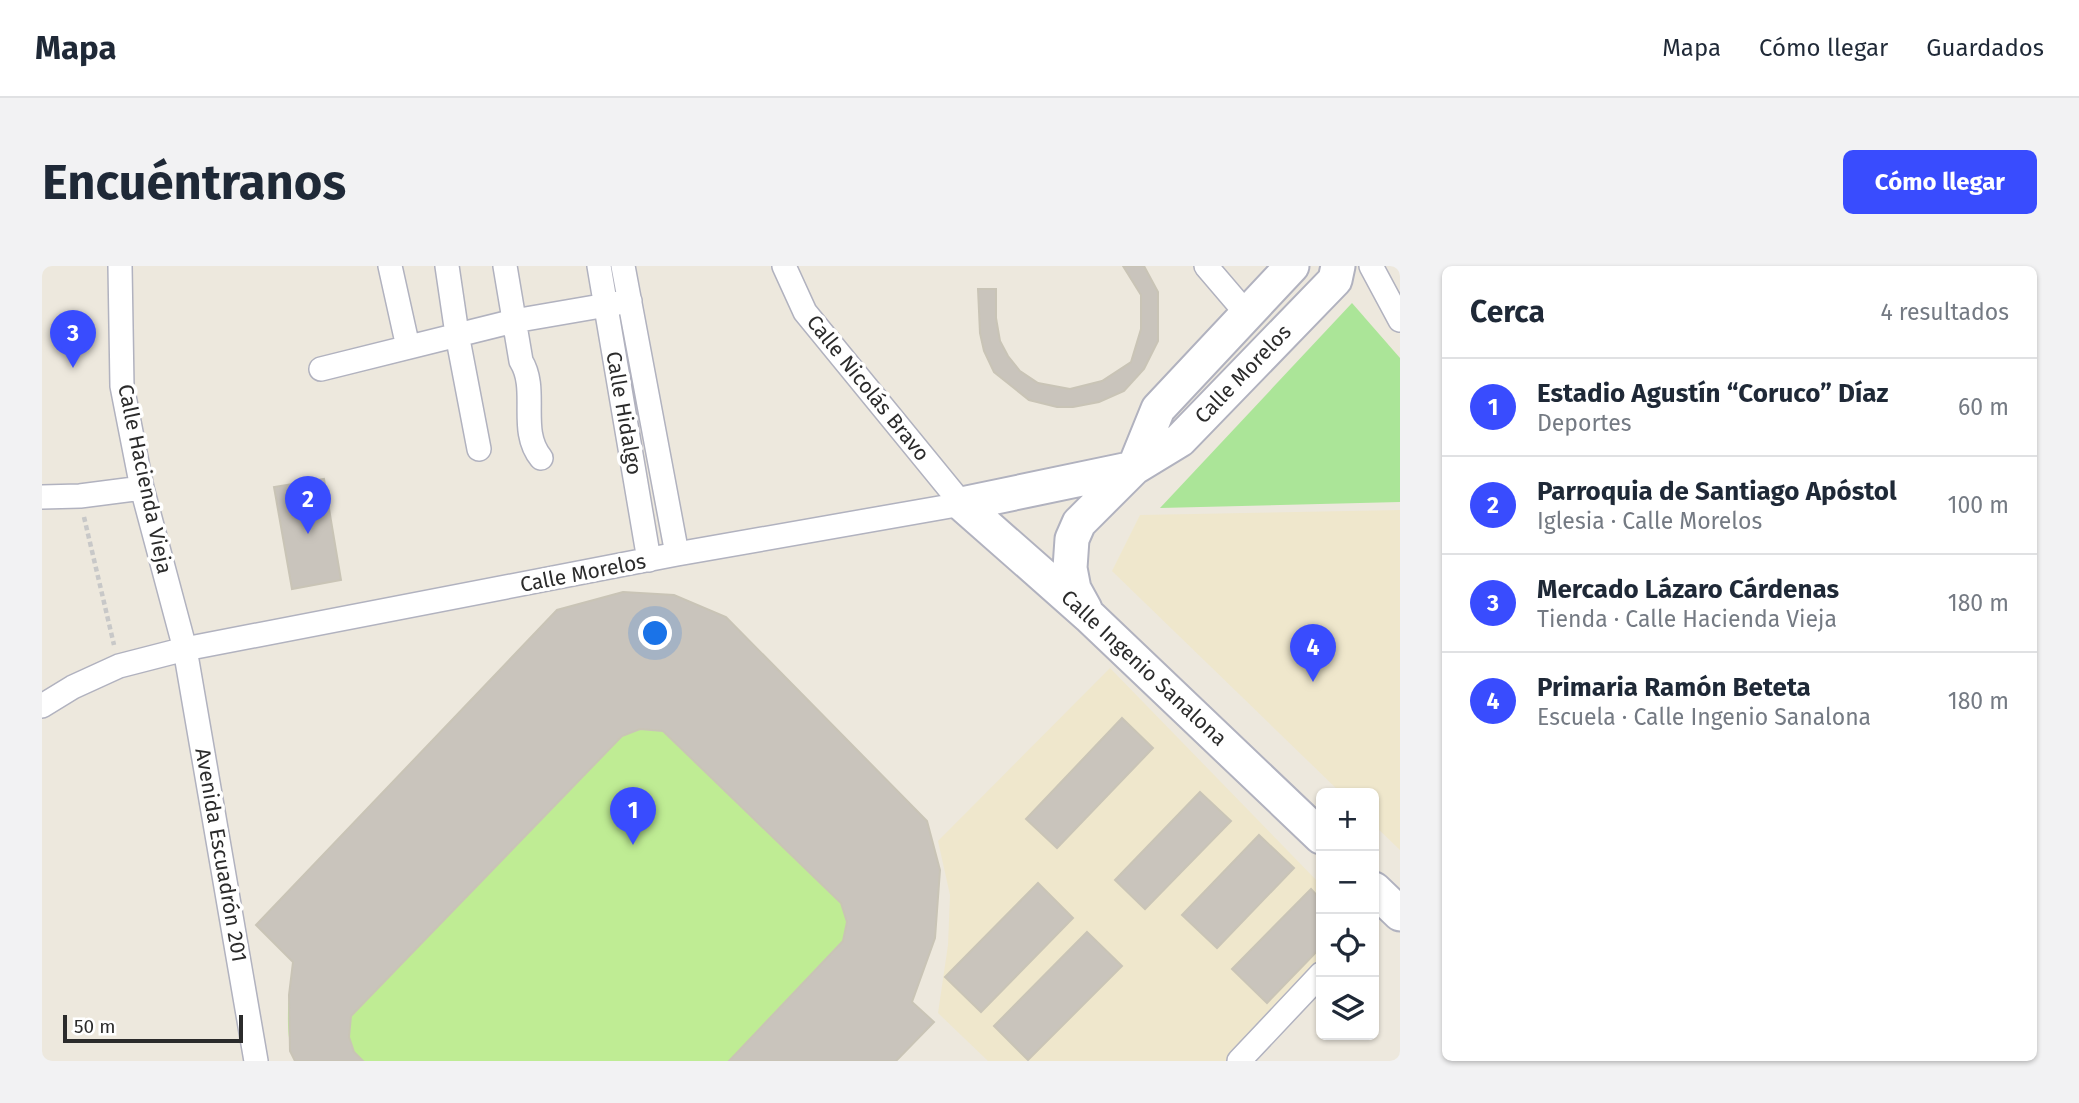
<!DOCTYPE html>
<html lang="es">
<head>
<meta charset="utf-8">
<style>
	:root { --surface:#fff; --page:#f2f2f3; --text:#1f2937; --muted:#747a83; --line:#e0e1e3; --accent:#394cfe }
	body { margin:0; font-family:"Fira Sans",sans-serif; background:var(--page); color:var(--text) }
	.controls { position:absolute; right:21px; bottom:21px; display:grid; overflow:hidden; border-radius:10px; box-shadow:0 2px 5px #0004 }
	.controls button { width:63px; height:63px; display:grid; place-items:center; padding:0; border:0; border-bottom:2px solid var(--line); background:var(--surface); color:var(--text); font:35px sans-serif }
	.scale { position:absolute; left:21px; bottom:18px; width:180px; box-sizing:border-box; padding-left:7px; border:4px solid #2b2b2b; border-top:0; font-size:19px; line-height:24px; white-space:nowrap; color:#2b2b2b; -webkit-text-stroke:5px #fff; paint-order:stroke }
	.you { position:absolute; left:614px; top:368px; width:24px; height:24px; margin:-18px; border:5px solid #fff; border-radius:50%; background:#1a73e8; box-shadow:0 0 0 10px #1a73e833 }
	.badge { display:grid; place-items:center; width:46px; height:46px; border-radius:50%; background:var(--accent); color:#fff; font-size:23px; font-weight:700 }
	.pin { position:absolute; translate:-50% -58px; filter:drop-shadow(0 2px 4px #0008) }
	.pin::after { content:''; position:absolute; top:37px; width:24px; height:21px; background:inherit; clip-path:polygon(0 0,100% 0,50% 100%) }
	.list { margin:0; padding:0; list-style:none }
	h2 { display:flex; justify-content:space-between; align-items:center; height:91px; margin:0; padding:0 28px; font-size:30px }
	h2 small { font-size:23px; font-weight:400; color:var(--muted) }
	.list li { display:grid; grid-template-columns:46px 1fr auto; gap:21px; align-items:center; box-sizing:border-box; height:98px; padding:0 28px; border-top:2px solid var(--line) }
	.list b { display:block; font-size:26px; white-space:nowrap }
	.list p { margin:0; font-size:23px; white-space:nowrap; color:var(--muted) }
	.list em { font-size:23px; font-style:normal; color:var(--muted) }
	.icon { flex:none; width:38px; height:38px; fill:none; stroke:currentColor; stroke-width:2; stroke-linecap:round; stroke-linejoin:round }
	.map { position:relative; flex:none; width:1358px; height:795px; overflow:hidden; border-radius:10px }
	header { display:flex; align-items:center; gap:42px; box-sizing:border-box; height:98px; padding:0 35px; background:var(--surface); border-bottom:2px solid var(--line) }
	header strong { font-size:33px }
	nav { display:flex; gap:38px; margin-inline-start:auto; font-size:24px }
	.intro { display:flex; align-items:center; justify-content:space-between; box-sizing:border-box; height:168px; padding:0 42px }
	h1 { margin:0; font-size:49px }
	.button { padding:18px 32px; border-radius:10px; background:var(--accent); color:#fff; font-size:24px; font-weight:700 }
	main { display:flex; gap:42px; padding:0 42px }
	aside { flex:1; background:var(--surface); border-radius:10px; box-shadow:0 2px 5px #0004 }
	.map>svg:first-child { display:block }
	.education { fill:#efe7cc }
	.green { fill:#abe598 }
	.pitch { fill:#bfec94 }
	.building { fill:#c9c4bc; stroke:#c9c4b6; stroke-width:2 }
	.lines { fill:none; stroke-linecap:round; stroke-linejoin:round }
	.street-casing { stroke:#b1b2bf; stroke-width:26 }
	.secondary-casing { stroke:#b1b2bf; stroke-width:37 }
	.path { stroke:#c8c8c8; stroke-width:4.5; stroke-dasharray:5 3.5; stroke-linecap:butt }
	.street { stroke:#fff; stroke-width:23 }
	.secondary { stroke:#fff; stroke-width:33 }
	.labels { text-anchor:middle; stroke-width:7; stroke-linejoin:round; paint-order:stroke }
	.street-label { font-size:21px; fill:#2b2b2b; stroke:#fff }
</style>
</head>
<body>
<header>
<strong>Mapa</strong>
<nav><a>Mapa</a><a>Cómo llegar</a><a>Guardados</a></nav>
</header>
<div class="intro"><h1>Encuéntranos</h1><a class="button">Cómo llegar</a></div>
<main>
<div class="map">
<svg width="1358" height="795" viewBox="0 0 1358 795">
	<rect width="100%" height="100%" fill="#ede8dd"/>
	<path class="education" d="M 1358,244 L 1358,584 L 1332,559 L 1332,527 L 1299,527 L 1070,305 L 1098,249 Z
		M 1068,402 L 1279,619 L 1279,695 L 1185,795 L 946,795 L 896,747 L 906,679 L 908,629 L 896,575 Z"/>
	<path class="green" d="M 1310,37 L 1358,92 L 1358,236 L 1118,242 Z"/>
	<path class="pitch" d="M 581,326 L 632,329 L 684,351 L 885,555 L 898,604 L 893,672 L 870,736 L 892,756 L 854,795 L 253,795 C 241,768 247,725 251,696 L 214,659 L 515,344 Z"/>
	<path class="building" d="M 1081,0 L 1102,0 L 1116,26 L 1116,75 L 1102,103 L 1082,125 L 1057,136 L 1031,141 L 1015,141 L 987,134 L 952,106 L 942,85 L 938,67 L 936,23 L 954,23 L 954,52 L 958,75 L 966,90 L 978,105 L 996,117 L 1028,123 L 1060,115 L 1089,96 L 1099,63 L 1099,29 Z
		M 282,213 L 299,314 L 250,323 L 232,221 Z
		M 581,326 L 632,329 L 684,351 L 885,555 L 898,604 L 893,672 L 870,736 L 892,756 L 854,795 L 687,795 L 801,675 L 805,656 L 799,637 L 621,465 L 598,463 L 580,470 L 309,750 L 307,771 L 312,786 L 321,795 L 253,795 L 248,785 L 247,729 L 251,696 L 214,659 L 515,344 Z
		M 1080,452 L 1111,482 L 1015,582 L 984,553 Z
		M 1158,526 L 1189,555 L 1103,643 L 1073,614 Z
		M 1217,569 L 1252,602 L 1175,682 L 1140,649 Z
		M 996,617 L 1031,652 L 939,746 L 903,711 Z
		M 1269,623 L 1279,634 L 1279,681 L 1225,737 L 1190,703 Z
		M 1045,666 L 1080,700 L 986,794 L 952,760 Z"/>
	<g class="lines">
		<defs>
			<path id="street" d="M 78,0 L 80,120 L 100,222 L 143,383 L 214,795
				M 348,0 L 366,81
				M 405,0 L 415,68 L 437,183
				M 463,0 L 479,95 C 497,124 476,164 499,192
				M 557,0 L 607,294
				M 581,0 L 635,288
				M 1164,0 L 1205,48
				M 1329,0 L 1358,54
				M 279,103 L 472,55 L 588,35
				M 0,231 L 38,230 L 100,222
				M 0,440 L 31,421 L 77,400 L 143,383 L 635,288 L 920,238 L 763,46 L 742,0
				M 1197,795 L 1279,708"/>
			<path id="secondary" d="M 920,238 L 1047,350 L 1279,571
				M 920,238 L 1092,202 L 1138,174 L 1293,14 L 1296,0
				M 1043,343 L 1032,323 L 1028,302 L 1030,273 L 1037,257 L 1092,202 L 1116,143 L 1250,0
				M 1332,623 L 1358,648"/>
		</defs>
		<use href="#street" class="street-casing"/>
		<use href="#secondary" class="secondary-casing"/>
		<path class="path" d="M 42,251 L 72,379"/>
		<use href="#street" class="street"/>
		<use href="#secondary" class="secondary"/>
	</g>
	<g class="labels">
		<g class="street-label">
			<text transform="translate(1201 108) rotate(-46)" y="7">Calle Morelos</text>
			<text transform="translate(826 122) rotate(51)" y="7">Calle Nicolás Bravo</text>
			<text transform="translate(582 147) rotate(80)" y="7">Calle Hidalgo</text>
			<text transform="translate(103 213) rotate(78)" y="7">Calle Hacienda Vieja</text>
			<text transform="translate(541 307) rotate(-11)" y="7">Calle Morelos</text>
			<text transform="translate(1102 402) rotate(43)" y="7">Calle Ingenio Sanalona</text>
			<text transform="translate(179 589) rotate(80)" y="7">Avenida Escuadrón 201</text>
		</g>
	</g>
</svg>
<div class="controls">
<button>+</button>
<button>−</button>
<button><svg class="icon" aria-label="locate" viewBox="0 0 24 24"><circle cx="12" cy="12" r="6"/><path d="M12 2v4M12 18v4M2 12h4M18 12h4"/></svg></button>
<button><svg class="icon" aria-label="layers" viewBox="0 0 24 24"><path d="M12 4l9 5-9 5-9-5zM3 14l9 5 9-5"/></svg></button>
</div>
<div class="scale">50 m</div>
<div class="you"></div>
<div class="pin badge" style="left:591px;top:579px">1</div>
<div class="pin badge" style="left:266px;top:268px">2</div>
<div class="pin badge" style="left:31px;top:102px">3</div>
<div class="pin badge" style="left:1271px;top:416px">4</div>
</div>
<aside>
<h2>Cerca<small>4 resultados</small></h2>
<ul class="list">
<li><span class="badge">1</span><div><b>Estadio Agustín “Coruco” Díaz</b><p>Deportes</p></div><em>60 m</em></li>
<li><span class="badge">2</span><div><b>Parroquia de Santiago Apóstol</b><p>Iglesia · Calle Morelos</p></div><em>100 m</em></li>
<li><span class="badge">3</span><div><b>Mercado Lázaro Cárdenas</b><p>Tienda · Calle Hacienda Vieja</p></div><em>180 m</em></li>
<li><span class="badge">4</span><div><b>Primaria Ramón Beteta</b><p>Escuela · Calle Ingenio Sanalona</p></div><em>180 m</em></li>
</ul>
</aside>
</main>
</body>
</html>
